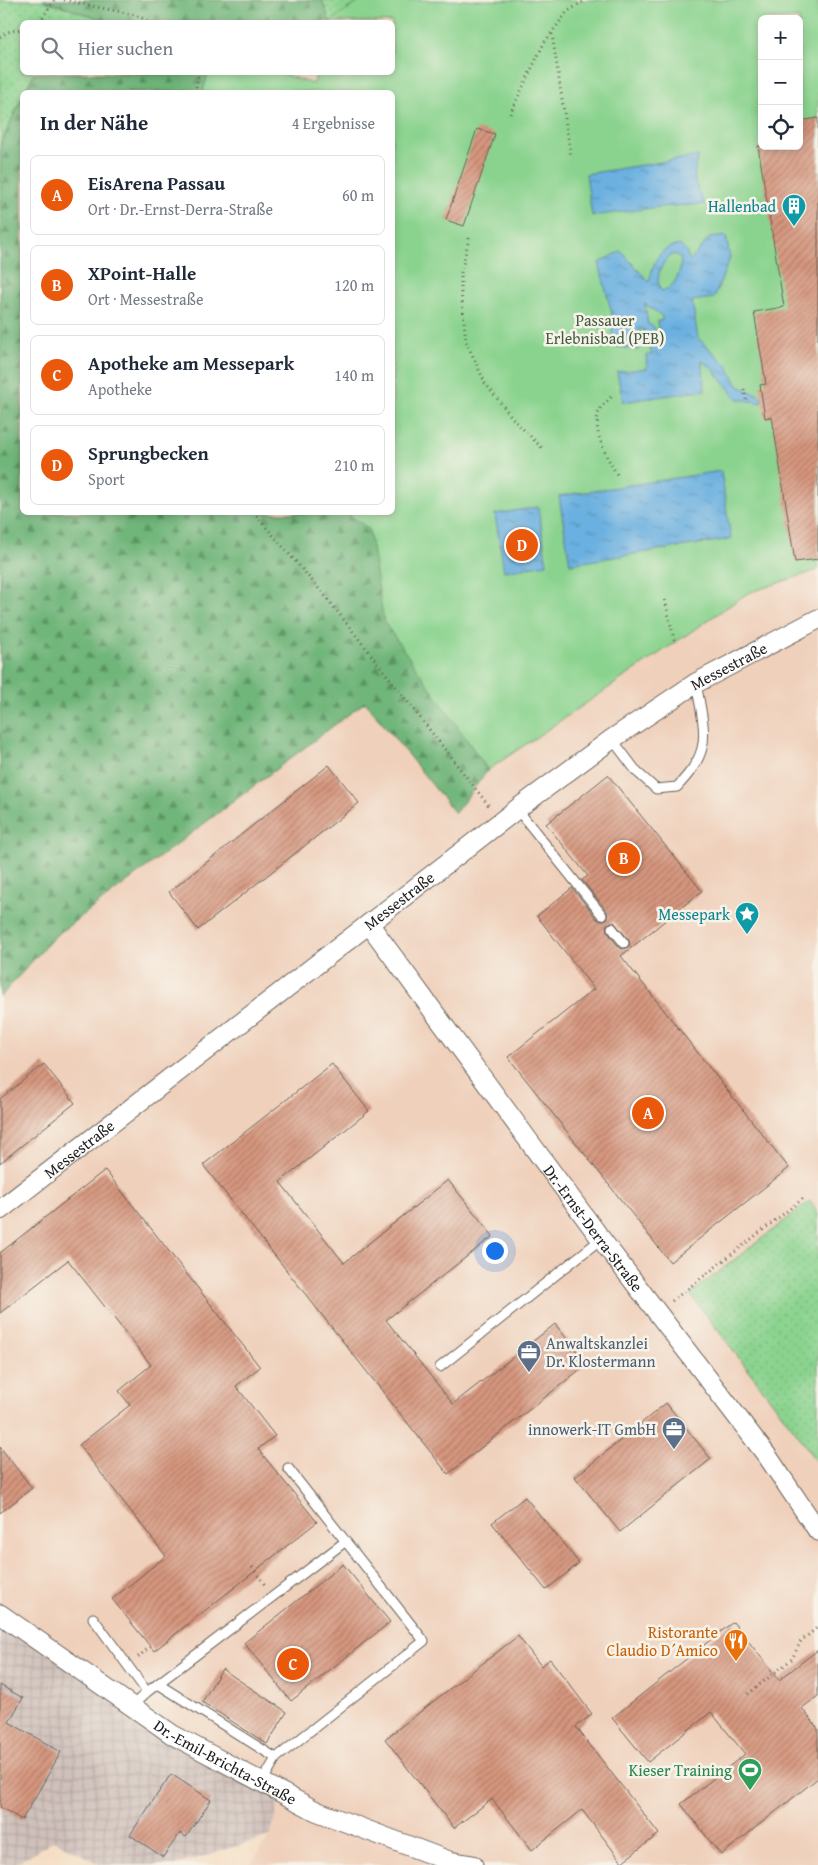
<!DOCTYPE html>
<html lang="de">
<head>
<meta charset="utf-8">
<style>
	:root { --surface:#fff; --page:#f2f2f3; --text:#1f2937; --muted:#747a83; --line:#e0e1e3; --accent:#ea580c }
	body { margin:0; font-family:"Gentium Book Plus",serif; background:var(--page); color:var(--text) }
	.controls { position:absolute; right:15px; top:15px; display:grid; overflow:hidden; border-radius:8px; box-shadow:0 2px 8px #0003 }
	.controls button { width:45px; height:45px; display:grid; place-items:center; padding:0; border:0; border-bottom:1px solid var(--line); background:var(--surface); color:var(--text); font:25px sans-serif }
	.you { position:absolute; left:494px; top:1250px; width:18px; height:18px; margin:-12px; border:4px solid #fff; border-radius:50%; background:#1a73e8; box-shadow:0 0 0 8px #1a73e833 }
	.badge { display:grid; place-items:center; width:32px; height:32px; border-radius:50%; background:var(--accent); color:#fff; font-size:16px; font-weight:700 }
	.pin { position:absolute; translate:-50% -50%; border:2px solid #fff; box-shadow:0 1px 5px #0006 }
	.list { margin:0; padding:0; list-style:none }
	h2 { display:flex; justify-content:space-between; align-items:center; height:65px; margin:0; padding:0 20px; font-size:21px }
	h2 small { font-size:16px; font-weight:400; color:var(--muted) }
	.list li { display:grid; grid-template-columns:32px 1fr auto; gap:15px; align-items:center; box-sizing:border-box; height:80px; margin:0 10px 10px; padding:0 10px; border:1px solid var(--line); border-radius:8px }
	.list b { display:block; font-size:19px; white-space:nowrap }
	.list p { margin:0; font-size:16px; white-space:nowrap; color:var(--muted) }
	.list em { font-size:16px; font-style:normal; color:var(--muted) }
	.icon { flex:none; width:28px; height:28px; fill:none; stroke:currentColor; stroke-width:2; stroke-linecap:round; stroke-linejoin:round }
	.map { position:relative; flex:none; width:818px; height:1865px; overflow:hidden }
	.search { position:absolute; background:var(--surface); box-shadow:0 2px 8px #0003; left:20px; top:20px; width:375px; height:55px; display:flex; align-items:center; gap:12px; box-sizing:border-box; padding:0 18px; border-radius:8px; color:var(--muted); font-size:19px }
	.panel { position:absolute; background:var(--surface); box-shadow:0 2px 8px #0003; left:20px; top:90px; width:375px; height:425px; border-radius:8px }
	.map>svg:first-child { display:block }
	.built { fill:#efd0bb; fill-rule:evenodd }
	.industrial { fill:url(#industrial-grid) }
	.grass { fill:url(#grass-dots); stroke:#537855 }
	.forest { fill:url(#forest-firs); stroke:#46684a }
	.park { fill:#8ad38e; stroke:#537855; fill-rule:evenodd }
	.water { fill:url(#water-ripples); stroke:#43667e; fill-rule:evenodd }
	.building { fill:url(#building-hatch); fill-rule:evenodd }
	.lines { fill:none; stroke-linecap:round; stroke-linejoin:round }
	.service-casing { stroke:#686057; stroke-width:11 }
	.minor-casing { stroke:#686057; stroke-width:21 }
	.path { stroke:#686057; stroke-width:3; stroke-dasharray:1 4; stroke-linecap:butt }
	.service { stroke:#fff; stroke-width:9 }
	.minor { stroke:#fff; stroke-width:19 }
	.labels { text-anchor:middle; stroke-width:5; stroke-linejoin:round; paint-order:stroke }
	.culture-label { font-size:16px; fill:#0d838f; stroke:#f7f3e8; text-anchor:end }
	.park-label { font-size:16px; fill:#425c44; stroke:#f7f3e8 }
	.street-label { font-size:16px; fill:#1c1c1c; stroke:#f7f3e8 }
	.service-label { font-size:16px; fill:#4e5e75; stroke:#f7f3e8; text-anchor:start }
	.food-label { font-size:16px; fill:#c56008; stroke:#f7f3e8; text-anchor:end }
	.leisure-label { font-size:16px; fill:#27864d; stroke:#f7f3e8; text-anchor:end }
</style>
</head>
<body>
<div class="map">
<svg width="818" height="1865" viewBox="0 0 818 1865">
	<defs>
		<pattern id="industrial-grid" width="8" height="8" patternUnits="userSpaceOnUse" patternTransform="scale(1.25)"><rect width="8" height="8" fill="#cfc0ba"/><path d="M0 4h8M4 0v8" fill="none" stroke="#b1a49f"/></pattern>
		<pattern id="grass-dots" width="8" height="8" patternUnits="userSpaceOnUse" patternTransform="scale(1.25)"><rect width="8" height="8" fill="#8ad38e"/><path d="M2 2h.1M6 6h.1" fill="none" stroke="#76b57a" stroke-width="1.8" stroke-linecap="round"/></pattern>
		<pattern id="forest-firs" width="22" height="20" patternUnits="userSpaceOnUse" patternTransform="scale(1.25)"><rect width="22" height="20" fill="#6fb579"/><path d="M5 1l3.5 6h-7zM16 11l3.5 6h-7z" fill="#5a9262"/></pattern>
		<pattern id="water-ripples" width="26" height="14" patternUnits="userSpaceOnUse" patternTransform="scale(1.25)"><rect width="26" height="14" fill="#6ab0e0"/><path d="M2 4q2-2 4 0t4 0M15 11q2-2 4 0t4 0" fill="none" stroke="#568eb5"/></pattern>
		<pattern id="building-hatch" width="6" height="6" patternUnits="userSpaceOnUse" patternTransform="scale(1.25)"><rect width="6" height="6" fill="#d6967e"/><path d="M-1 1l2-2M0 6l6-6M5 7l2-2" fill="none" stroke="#ad7a66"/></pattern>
	</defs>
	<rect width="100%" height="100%" fill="#f7f3e8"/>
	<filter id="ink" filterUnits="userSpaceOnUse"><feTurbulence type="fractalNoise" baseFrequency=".02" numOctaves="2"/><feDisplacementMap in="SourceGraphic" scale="10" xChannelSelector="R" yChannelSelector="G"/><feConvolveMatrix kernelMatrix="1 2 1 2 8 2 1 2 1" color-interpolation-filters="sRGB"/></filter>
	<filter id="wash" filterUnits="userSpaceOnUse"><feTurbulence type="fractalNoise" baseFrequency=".0096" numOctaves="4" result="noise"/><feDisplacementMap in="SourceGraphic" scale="20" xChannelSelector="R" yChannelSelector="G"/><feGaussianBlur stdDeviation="1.12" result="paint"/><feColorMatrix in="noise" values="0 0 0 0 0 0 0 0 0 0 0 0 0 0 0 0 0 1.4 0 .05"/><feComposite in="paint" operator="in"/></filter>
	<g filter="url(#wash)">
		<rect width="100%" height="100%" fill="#f5dec4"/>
		<path class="built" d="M 362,0 L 818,0 L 818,1865 L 250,1865 L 270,1836 L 262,1782 L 0,1614 L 0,997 L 54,937 L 365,702 L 455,812 L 369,529 L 347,513 L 392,512 L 392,92 L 203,92 L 208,73 L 280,73 L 313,84 L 317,73 L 392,72 L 392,22 L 329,22 ZM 762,19 L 799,19 L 799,146 L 762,146 Z"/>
		<path class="industrial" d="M 0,1614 L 173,1735 L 282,1792 L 270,1836 L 175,1865 L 101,1865 L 54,1840 L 14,1865 L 0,1865 Z"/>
		<path class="grass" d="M 0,0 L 42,0 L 104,20 L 101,22 L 22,22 L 22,72 L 37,73 L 32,76 L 25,92 L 22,92 L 22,97 L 0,146 Z
			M 322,0 L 362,0 L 330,22 Z
			M 810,1201 L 818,1214 L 818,1465 L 798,1435 L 690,1294 Z"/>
		<path class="forest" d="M 42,0 L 322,0 L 330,22 L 101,22 L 104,20 Z
			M 37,73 L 208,73 L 203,92 L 25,92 L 32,76 Z
			M 22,97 L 22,512 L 347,513 L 369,529 L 385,622 L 488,770 L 455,813 L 365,702 L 54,937 L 0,997 L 0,146 Z"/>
		<path class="park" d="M 362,0 L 818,0 L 818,570 L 748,593 L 488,770 L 384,622 L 369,529 L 347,513 L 392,512 L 392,92 L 203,92 L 208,73 L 280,73 L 313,84 L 317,73 L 392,72 L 392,22 L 329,22 ZM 762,19 L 799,19 L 799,146 L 762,146 Z"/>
		<path class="water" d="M 699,156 C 691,173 695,188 705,204 L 659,207 L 592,216 L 586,174 Z
			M 726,236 L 730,258 L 714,298 L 692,301 L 698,338 L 727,365 L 738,386 L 761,396 L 762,403 L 737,399 L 713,369 L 702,361 L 705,390 L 623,402 L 617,372 L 647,368 L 646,355 L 652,355 L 643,329 L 640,329 L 638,350 L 613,346 L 611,319 L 613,318 L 599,263 L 621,251 L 649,282 C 654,262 657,248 680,245 L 686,251 L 690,261 L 709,238 ZM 674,254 L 680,257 C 683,269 675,288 662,291 C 653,280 662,259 674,254 ZM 645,304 L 662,316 L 662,320 L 658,321 L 657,324 L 660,332 L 660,337 L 657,339 L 654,327 L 648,324 Z
			M 721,471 L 731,539 L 570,564 L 559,496 Z
			M 538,507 L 547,564 L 504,571 L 495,514 Z"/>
		<g id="blocks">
			<path class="building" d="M 818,118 L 818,559 L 795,562 L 772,417 L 765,418 L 760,385 L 766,384 L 754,312 L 784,307 L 758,146 L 799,146 L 799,121 Z
				M 477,129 L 495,134 L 464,226 L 446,220 Z
				M 329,765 L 359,803 L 198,930 L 169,892 Z
				M 608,775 L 702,891 L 621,956 L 789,1168 L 670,1262 L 508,1057 L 594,989 L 537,916 L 572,888 L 597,919 L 602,921 L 608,918 L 607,911 L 582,880 L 588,876 L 546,824 ZM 614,922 L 629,940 L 630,945 L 627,948 L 622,949 L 619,947 L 607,931 L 606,925 L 609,923 Z
				M 44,1064 L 75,1103 L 0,1163 L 0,1099 Z
				M 332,1064 L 369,1111 L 280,1182 L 344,1263 L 448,1180 L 493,1236 L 386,1320 L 453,1404 L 555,1324 L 587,1364 L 448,1474 L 203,1165 Z
				M 105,1170 L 260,1367 L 236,1386 L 275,1436 L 258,1449 L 317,1522 L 154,1651 L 112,1599 L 166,1556 L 79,1445 L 130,1405 L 119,1391 L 151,1365 L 68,1260 L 0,1313 L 0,1253 Z
				M 666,1403 L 711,1459 L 620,1532 L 575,1477 Z
				M 0,1447 L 32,1488 L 0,1513 Z
				M 525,1497 L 579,1563 L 546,1590 L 492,1523 Z
				M 343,1564 L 390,1622 L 291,1701 L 244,1643 Z
				M 733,1622 L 779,1680 L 818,1650 L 818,1696 L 802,1708 L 818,1729 L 818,1778 L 721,1855 L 681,1804 L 745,1754 L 711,1712 L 648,1762 L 612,1718 Z
				M 518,1636 L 541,1666 L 550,1659 L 592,1714 L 576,1727 L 659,1834 L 622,1862 L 582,1810 L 532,1850 L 492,1799 L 454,1828 L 385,1739 Z
				M 222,1669 L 287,1712 L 267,1744 L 202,1702 Z
				M 0,1685 L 23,1698 L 9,1722 L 61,1752 L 22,1820 L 0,1807 Z
				M 171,1774 L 211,1800 L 186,1837 L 180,1833 L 163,1857 L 130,1835 Z"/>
		</g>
	</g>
	<g filter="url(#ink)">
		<use href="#blocks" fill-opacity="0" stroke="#686057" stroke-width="1"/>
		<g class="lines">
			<defs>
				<path id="service" d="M 612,739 L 637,772 L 656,789 L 677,787 C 687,776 698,764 702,748 C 707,731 699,701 696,683
					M 517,809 L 602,915
					M 612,928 L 624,943
					M 440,1367 L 601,1239
					M 93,1618 L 147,1692
					M 158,1684 L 276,1758
					M 132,1706 L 147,1692 L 346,1541
					M 262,1782 L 276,1758 L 424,1641 L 288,1468"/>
				<g id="minor">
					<path id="s1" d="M 369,924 L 601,1239 L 768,1457 L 818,1531"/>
					<path id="s2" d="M 0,1210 L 517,809 L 612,739 L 696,683 L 818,619"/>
					<path id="s3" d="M 0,1614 L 173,1735 L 316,1811 L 449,1861 L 473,1865"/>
				</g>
			</defs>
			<use href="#service" class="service-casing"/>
			<use href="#minor" class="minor-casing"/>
			<path class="path" d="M 64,0 L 135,15 L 151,22
				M 40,22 L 54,0
				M 552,34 L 571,157
				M 0,37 L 7,32 L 22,29
				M 195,92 L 199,72
				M 510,114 L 544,43 L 567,12 L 585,0
				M 469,238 L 461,273 L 461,293 L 466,341 L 485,383 L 514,420 L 543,449
				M 744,389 L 746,400
				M 611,397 C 608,401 602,405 600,409 C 590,429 608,460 618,476
				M 253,512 L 326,597 L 489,806
				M 665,600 L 675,643
				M 672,1301 L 805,1197
				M 252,1567 L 265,1585
				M 138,1657 L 150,1647
				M 748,1694 L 792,1659 L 801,1641 L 818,1627"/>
			<use href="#service" class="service"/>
			<use href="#minor" class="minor"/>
		</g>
	</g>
	<defs>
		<symbol id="building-pin" viewBox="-11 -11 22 30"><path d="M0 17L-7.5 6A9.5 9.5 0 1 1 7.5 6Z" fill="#0f9aa8" stroke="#f7f3e8"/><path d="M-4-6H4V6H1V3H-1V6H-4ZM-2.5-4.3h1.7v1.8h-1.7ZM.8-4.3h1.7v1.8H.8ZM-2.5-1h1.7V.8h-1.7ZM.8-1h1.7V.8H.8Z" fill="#fff"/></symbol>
		<symbol id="sight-pin" viewBox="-11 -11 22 30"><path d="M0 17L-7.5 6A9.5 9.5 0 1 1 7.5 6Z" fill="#0f9aa8" stroke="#f7f3e8"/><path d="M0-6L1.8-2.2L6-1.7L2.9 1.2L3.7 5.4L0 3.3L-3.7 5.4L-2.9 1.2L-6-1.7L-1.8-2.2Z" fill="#fff"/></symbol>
		<symbol id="office-pin" viewBox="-11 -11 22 30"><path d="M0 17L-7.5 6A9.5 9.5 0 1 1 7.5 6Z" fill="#5c6f8a" stroke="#f7f3e8"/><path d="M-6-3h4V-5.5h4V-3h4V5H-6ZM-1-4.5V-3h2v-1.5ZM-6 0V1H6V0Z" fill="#fff"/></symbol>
		<symbol id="restaurant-pin" viewBox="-11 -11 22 30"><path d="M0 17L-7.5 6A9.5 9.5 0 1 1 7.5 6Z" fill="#e8710a" stroke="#f7f3e8"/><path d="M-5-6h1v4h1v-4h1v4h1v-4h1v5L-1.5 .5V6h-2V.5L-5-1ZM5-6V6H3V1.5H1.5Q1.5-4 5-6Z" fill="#fff"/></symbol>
		<symbol id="stadium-pin" viewBox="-11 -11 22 30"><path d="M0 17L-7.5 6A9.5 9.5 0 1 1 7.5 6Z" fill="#2e9e5b" stroke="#f7f3e8"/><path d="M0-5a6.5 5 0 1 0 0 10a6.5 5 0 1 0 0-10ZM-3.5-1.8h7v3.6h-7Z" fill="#fff"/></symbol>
	</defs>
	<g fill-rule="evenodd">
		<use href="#building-pin" x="780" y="192" width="28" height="38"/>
		<use href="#sight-pin" x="733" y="900" width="28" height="38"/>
		<use href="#office-pin" x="515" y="1338" width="28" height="38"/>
		<use href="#office-pin" x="660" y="1415" width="28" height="38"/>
		<use href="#restaurant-pin" x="722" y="1627" width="28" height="38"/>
		<use href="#stadium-pin" x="736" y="1756" width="28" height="38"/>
	</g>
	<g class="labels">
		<g class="culture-label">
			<text x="776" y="212">Hallenbad</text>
			<text x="730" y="920">Messepark</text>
		</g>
		<g class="park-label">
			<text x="605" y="326">Passauer<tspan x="605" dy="18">Erlebnisbad (PEB)</tspan></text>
		</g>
		<g class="street-label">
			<text dy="6" stroke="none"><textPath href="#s2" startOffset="910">Messestraße</textPath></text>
			<text dy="6" stroke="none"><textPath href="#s2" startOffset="505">Messestraße</textPath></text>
			<text dy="6" stroke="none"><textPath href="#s2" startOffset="100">Messestraße</textPath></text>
			<text dy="6" stroke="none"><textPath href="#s1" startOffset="378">Dr.-Ernst-Derra-Straße</textPath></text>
			<text dy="6" stroke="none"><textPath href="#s3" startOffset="270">Dr.-Emil-Brichta-Straße</textPath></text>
		</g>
		<g class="service-label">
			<text x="546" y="1349">Anwaltskanzlei<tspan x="546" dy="18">Dr. Klostermann</tspan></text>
			<text x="656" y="1435" text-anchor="end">innowerk-IT GmbH</text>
		</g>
		<g class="food-label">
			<text x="718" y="1638">Ristorante<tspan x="718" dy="18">Claudio D´Amico</tspan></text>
		</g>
		<g class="leisure-label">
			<text x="732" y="1776">Kieser Training</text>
		</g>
	</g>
</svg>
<div class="controls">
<button>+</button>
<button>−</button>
<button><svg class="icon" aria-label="locate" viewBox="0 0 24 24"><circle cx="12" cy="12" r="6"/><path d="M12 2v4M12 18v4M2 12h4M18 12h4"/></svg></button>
</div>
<div class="you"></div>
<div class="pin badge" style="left:648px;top:1113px">A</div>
<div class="pin badge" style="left:624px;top:858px">B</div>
<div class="pin badge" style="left:293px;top:1664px">C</div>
<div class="pin badge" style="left:522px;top:545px">D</div>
<div class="search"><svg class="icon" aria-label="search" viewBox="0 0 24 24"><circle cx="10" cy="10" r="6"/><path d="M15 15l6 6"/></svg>Hier suchen</div>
<section class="panel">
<h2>In der Nähe<small>4 Ergebnisse</small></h2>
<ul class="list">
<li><span class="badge">A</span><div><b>EisArena Passau</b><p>Ort · Dr.-Ernst-Derra-Straße</p></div><em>60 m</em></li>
<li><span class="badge">B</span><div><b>XPoint-Halle</b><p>Ort · Messestraße</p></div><em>120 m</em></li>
<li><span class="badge">C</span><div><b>Apotheke am Messepark</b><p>Apotheke</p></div><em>140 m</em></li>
<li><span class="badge">D</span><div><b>Sprungbecken</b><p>Sport</p></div><em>210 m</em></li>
</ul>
</section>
</div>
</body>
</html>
